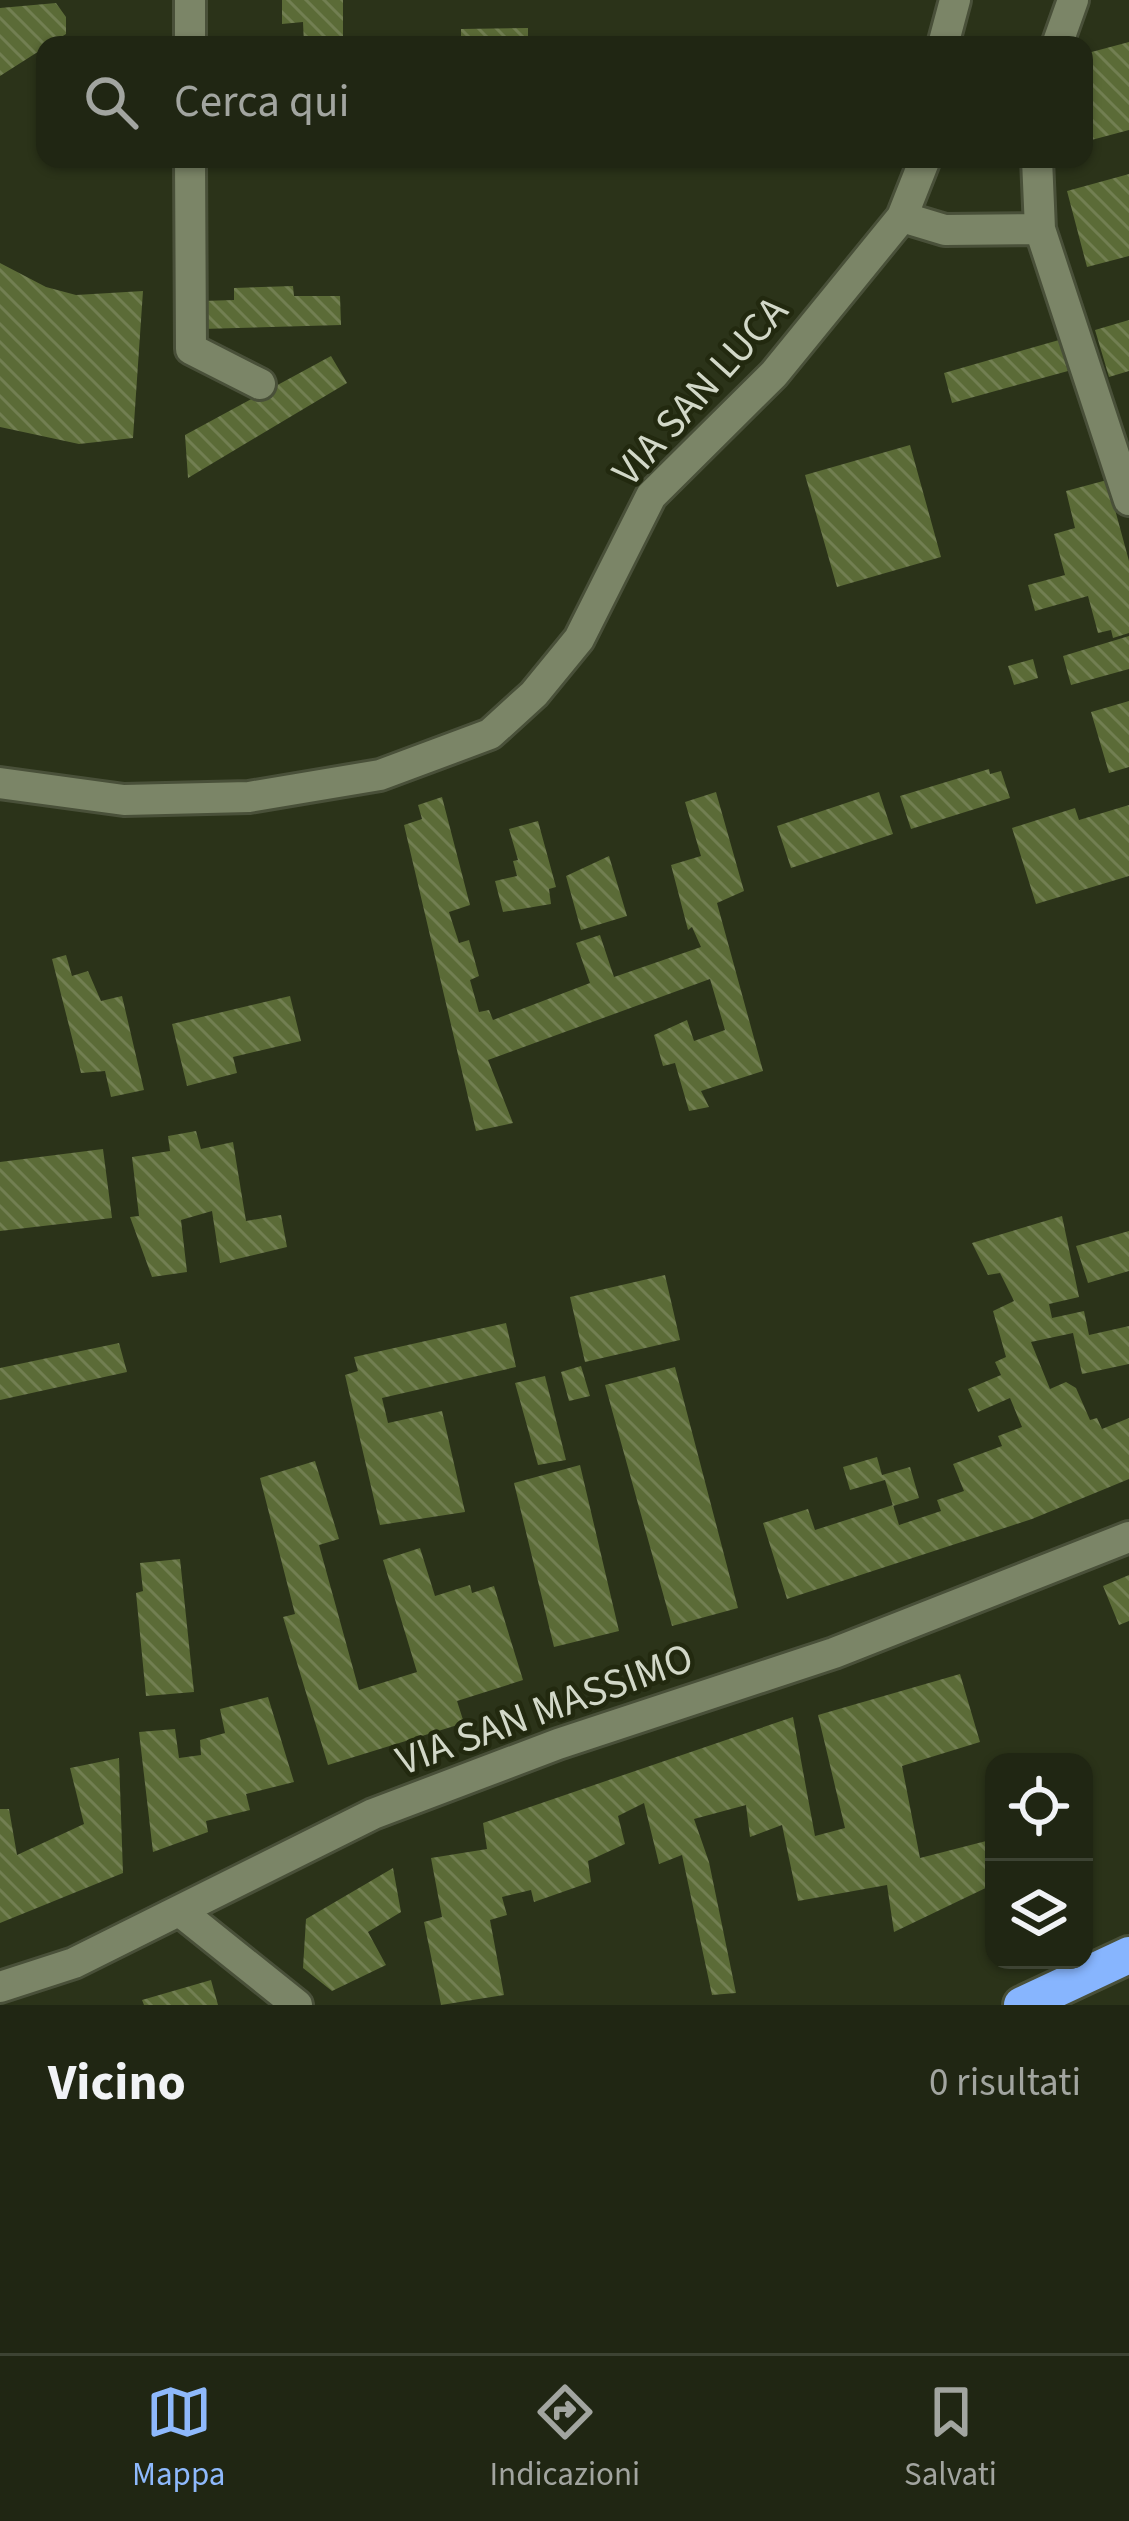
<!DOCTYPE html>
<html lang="it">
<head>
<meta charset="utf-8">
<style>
	:root { --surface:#202613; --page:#282e1c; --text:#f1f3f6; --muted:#a2a5a0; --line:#3d4333; --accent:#8eb9fc }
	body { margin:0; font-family:"Source Sans 3",sans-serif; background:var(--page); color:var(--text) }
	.controls { position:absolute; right:36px; bottom:36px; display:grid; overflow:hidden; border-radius:24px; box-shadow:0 3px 9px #0004 }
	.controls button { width:108px; height:108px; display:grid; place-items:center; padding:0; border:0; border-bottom:3px solid var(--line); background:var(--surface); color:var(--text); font:60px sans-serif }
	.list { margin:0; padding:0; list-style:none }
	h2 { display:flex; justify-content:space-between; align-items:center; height:156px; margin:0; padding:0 48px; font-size:51px }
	h2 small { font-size:39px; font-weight:400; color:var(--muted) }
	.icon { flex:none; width:66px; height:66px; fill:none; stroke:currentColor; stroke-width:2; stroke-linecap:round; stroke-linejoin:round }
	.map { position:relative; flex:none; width:1129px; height:2005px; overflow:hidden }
	.search { position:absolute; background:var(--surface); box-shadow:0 3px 9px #0004; left:36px; right:36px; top:36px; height:132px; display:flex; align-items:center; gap:30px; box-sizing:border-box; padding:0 42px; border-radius:24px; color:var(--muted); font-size:45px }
	.sheet { height:348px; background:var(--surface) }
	nav { display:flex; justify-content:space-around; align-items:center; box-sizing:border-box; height:168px; border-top:3px solid var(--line); background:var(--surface); font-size:33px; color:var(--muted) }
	nav a { display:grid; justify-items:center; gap:6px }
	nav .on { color:var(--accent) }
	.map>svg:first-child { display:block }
	.building { fill:url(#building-back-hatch) }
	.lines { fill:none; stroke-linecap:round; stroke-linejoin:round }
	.minor-casing { stroke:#495039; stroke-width:36 }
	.highway-casing { stroke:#495039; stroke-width:42 }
	.minor { stroke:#7b8567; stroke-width:30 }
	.highway { stroke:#87b5fe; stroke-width:36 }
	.labels { text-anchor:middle; stroke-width:9; stroke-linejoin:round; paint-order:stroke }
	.street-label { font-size:42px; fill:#d2d8c8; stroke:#22290f }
</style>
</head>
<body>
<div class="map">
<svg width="1129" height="2005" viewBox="0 0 1129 2005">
	<defs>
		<pattern id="building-back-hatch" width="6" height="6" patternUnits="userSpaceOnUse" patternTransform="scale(3)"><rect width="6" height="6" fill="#5b6b37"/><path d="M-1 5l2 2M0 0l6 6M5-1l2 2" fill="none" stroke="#727f52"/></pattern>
	</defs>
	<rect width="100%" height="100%" fill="#2b3319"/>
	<path class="building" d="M 282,0 L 343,0 L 343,45 L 304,45 L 303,22 L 282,24 Z
		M 56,3 L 66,17 L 66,34 L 0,76 L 0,8 Z
		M 528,28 L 528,45 L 461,45 L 461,29 Z
		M 1129,42 L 1129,130 L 1084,142 L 1084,54 Z
		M 1129,174 L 1129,256 L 1087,267 L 1067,191 Z
		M 0,263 L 46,287 L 76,295 L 143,291 L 133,438 L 79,444 L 0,427 Z
		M 293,286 L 294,296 L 340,296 L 341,325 L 202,329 L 201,301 L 234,300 L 234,288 Z
		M 1129,320 L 1129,371 L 1109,377 L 1095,330 Z
		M 1059,340 L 1068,371 L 952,403 L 944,373 Z
		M 331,356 L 347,383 L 188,478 L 185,435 Z
		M 910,445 L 941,557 L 837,587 L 805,475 Z
		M 1107,480 L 1129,561 L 1129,633 L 1113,638 L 1111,630 L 1098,633 L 1088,596 L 1035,611 L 1028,585 L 1065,575 L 1054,534 L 1075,528 L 1066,491 Z
		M 1129,636 L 1129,669 L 1071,685 L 1063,656 Z
		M 1033,659 L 1038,678 L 1014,685 L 1008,666 Z
		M 1129,701 L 1129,767 L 1109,773 L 1091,712 Z
		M 989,769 L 990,774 L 1001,771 L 1010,798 L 911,829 L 900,796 Z
		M 716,792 L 744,891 L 717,903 L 763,1071 L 701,1091 L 709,1107 L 689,1111 L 675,1063 L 663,1066 L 654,1035 L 687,1020 L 694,1041 L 725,1030 L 710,979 L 488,1060 L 513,1123 L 476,1131 L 404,825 L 422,819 L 418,805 L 442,797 L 470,905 L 449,912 L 459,943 L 469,940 L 479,976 L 470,980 L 479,1012 L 489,1010 L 493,1020 L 590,983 L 576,943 L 600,935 L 614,977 L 701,947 L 692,927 L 688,930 L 671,865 L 701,856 L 685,802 Z
		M 879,792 L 893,834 L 791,868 L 777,826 Z
		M 1129,805 L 1129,876 L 1036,904 L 1012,828 L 1075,808 L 1079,820 Z
		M 538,821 L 556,887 L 549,889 L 551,904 L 503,912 L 495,881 L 517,876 L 513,861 L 518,860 L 509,829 Z
		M 609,856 L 627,916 L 581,930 L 566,876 Z
		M 66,955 L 72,976 L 88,971 L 101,1001 L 122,996 L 144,1090 L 111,1097 L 105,1071 L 81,1073 L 52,959 Z
		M 290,996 L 301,1041 L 233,1057 L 237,1073 L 187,1086 L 172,1024 Z
		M 196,1131 L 201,1149 L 233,1142 L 246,1221 L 281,1215 L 287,1247 L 220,1263 L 212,1211 L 181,1220 L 187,1272 L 152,1277 L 130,1217 L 139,1216 L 132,1157 L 170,1151 L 168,1136 Z
		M 103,1149 L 112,1218 L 0,1231 L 0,1162 Z
		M 1062,1216 L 1079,1297 L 1049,1304 L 1052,1318 L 1084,1311 L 1089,1335 L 1129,1326 L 1129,1364 L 1082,1374 L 1073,1333 L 1031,1342 L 1050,1389 L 1066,1382 L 1076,1388 L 1090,1420 L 1097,1418 L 1102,1429 L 1129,1418 L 1129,1479 L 1032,1519 L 787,1599 L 763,1523 L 808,1509 L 815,1530 L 893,1505 L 899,1525 L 941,1511 L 937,1500 L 964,1491 L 953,1464 L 1002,1446 L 998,1436 L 1022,1427 L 1010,1398 L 978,1412 L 968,1389 L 1001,1375 L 995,1362 L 1006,1357 L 993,1311 L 1014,1301 L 1000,1273 L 988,1275 L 972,1243 Z
		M 1129,1231 L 1129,1271 L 1088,1283 L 1076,1246 Z
		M 665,1275 L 680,1340 L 585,1362 L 570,1297 Z
		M 506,1323 L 516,1367 L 382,1398 L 388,1423 L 442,1411 L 465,1512 L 380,1525 L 345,1375 L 358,1371 L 354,1357 Z
		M 119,1343 L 127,1372 L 0,1400 L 0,1368 Z
		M 581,1366 L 590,1396 L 569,1401 L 561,1372 Z
		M 675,1367 L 738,1608 L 672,1626 L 605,1385 Z
		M 545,1376 L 566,1460 L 538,1465 L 515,1383 Z
		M 877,1457 L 882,1475 L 910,1467 L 919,1498 L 893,1506 L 885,1480 L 850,1490 L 843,1467 Z
		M 315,1461 L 339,1539 L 319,1545 L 359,1690 L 417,1672 L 383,1560 L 420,1548 L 435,1596 L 470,1585 L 472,1593 L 494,1586 L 523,1680 L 457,1701 L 464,1723 L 328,1765 L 283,1617 L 295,1614 L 260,1478 Z
		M 580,1465 L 619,1631 L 554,1647 L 514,1483 Z
		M 180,1559 L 194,1692 L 146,1696 L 136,1593 L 143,1591 L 140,1563 Z
		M 1129,1575 L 1129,1621 L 1119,1625 L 1103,1586 Z
		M 960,1674 L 980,1742 L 902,1766 L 920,1858 L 994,1839 L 994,1884 L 894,1932 L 887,1885 L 798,1901 L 782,1825 L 750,1837 L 746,1805 L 694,1819 L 709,1862 L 736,1993 L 712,1995 L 682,1855 L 659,1864 L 644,1803 L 618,1816 L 625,1844 L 588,1861 L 591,1882 L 534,1902 L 531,1890 L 502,1897 L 507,1915 L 490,1920 L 504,1995 L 441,2005 L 424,1922 L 442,1917 L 431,1858 L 487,1849 L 483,1823 L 793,1717 L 815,1836 L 845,1828 L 818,1715 Z
		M 268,1697 L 294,1782 L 246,1794 L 250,1810 L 206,1821 L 208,1832 L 153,1852 L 139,1732 L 175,1729 L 179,1758 L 201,1755 L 200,1740 L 225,1733 L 220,1709 Z
		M 119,1758 L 123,1873 L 0,1923 L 0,1809 L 9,1809 L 17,1855 L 84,1824 L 70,1768 Z
		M 393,1868 L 401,1912 L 368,1932 L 386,1965 L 332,1991 L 303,1968 L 306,1919 Z
		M 211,1980 L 218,2005 L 144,2005 L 142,2000 Z"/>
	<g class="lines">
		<defs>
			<path id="minor" d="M 190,0 L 190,45
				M 943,45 L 955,0
				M 1057,45 L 1073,0
				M 190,159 L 191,349 L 260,384
				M 1037,159 L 1040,229 L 1129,500
				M 902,217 L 945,230 L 1040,229
				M 0,783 L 124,800 L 249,797 L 380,775 L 490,734 L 534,694 L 579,639 L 651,496 L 774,374 L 902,217 L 925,159
				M 181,1912 L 297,2005
				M 0,1987 L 74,1963 L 373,1814 L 558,1744 L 834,1653 L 1129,1537"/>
			<path id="highway" d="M 1022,2005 L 1129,1955"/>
		</defs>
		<use href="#minor" class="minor-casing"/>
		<use href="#highway" class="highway-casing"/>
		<use href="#minor" class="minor"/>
		<use href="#highway" class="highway"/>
	</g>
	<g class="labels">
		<g class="street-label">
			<text transform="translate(699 390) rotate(-48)" y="15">VIA SAN LUCA</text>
			<text transform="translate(544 1708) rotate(-20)" y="15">VIA SAN MASSIMO</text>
		</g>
	</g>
</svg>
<div class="controls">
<button><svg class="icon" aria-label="locate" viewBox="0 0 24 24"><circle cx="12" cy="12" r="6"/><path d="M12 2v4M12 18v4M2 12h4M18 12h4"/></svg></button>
<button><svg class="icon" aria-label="layers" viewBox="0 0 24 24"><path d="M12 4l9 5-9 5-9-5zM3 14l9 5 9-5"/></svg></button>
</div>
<div class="search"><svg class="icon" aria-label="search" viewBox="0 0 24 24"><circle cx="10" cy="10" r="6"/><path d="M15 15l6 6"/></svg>Cerca qui</div>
</div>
<section class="sheet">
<h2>Vicino<small>0 risultati</small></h2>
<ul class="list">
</ul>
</section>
<nav>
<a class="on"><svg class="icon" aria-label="map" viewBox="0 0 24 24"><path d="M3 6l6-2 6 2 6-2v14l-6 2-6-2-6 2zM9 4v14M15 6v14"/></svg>Mappa</a>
<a><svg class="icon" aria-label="directions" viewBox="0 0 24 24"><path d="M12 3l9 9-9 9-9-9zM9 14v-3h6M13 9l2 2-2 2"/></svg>Indicazioni</a>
<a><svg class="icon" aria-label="saved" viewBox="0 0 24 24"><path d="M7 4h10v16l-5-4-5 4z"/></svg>Salvati</a>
</nav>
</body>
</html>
